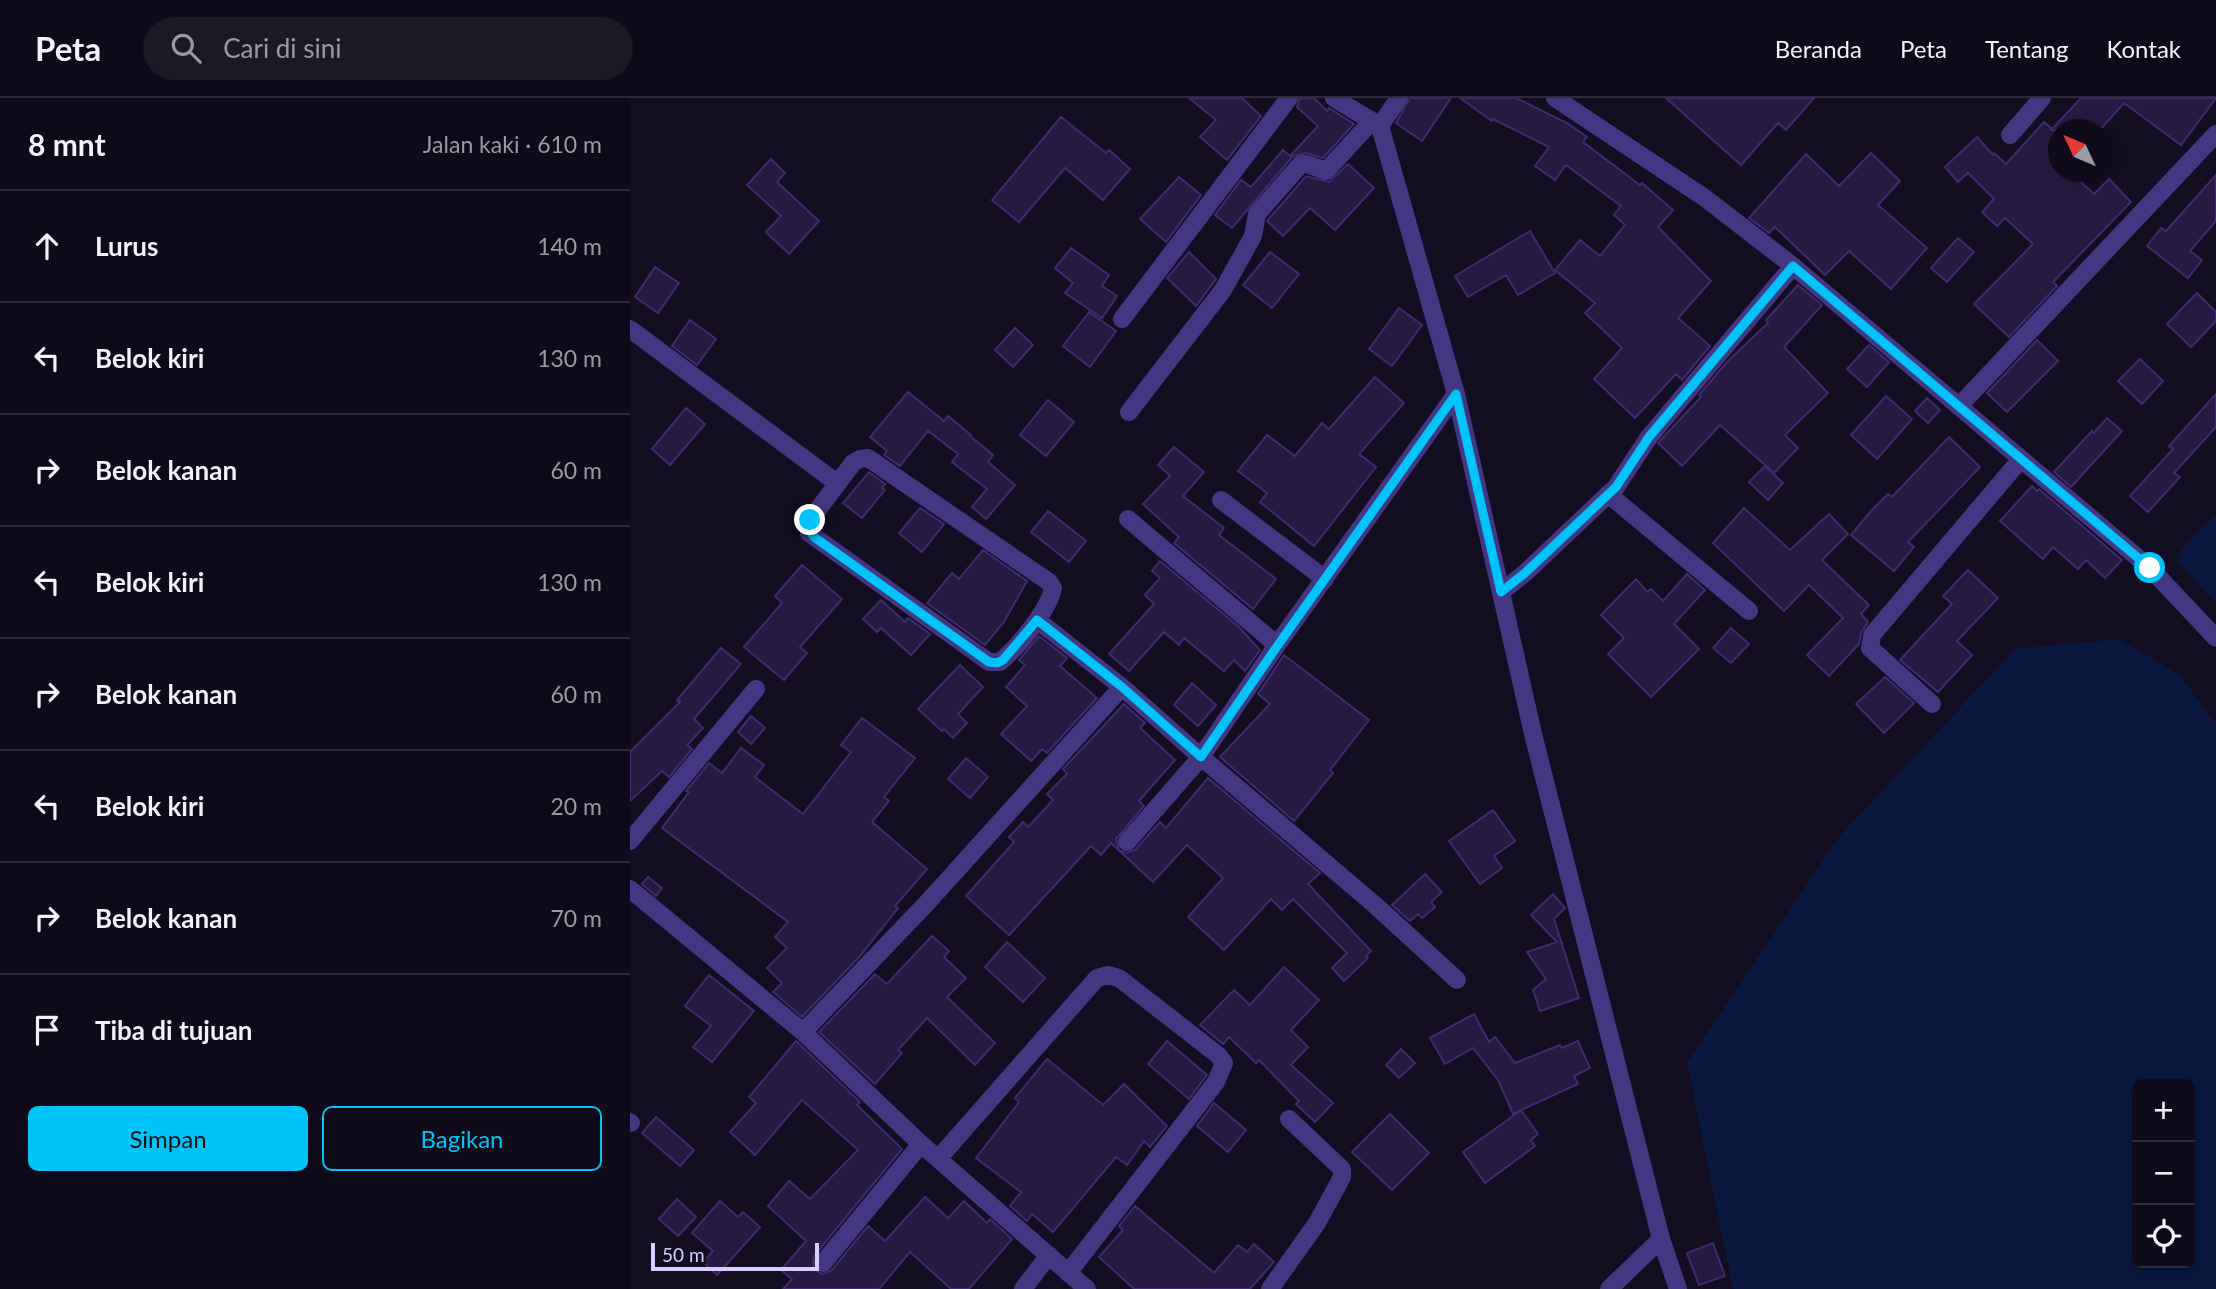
<!DOCTYPE html>
<html lang="id">
<head>
<meta charset="utf-8">
<style>
	:root { --surface:#0e0a19; --page:#1c1826; --text:#f1f3f6; --muted:#9b9aa2; --line:#2e2b38; --accent:#00c4f8 }
	body { margin:0; font-family:Lato,sans-serif; background:var(--page); color:var(--text) }
	.controls { position:absolute; right:21px; bottom:21px; display:grid; overflow:hidden; border-radius:10px; box-shadow:0 4px 10px #0003 }
	.controls button { width:63px; height:63px; display:grid; place-items:center; padding:0; border:0; border-bottom:2px solid var(--line); background:var(--surface); color:var(--text); font:35px sans-serif }
	.compass { position:absolute; left:1418px; top:21px; width:63px; height:63px; border-radius:50%; background:var(--surface); box-shadow:0 4px 10px #0003; rotate:314deg }
	.scale { position:absolute; left:21px; bottom:18px; width:168px; box-sizing:border-box; padding-left:7px; border:4px solid #d8cdff; border-top:0; font-size:19px; line-height:24px; white-space:nowrap; color:#d8cdff; -webkit-text-stroke:5px #120d21; paint-order:stroke }
	.stop { position:absolute; width:21px; height:21px; margin:-16px; border:5px solid #00c4f8; border-radius:50%; background:#fff }
	.stop.end { background:#00c4f8; border-color:#fff; box-shadow:0 2px 7px #0008 }
	.list { margin:0; padding:0; list-style:none }
	h2 { display:flex; justify-content:space-between; align-items:center; height:91px; margin:0; padding:0 28px; font-size:30px }
	h2 small { font-size:23px; font-weight:400; color:var(--muted) }
	.list li { display:grid; grid-template-columns:46px 1fr auto; gap:21px; align-items:center; box-sizing:border-box; height:112px; padding:0 28px; border-top:2px solid var(--line) }
	.list b { display:block; font-size:26px; white-space:nowrap }
	.list em { font-size:23px; font-style:normal; color:var(--muted) }
	.actions { display:flex; gap:14px; padding:21px 28px }
	.actions a { flex:1; padding:16px 0; border:2px solid var(--accent); border-radius:10px; text-align:center; font-size:24px; color:var(--accent) }
	.actions .main { background:var(--accent); color:#111 }
	.icon { flex:none; width:38px; height:38px; fill:none; stroke:currentColor; stroke-width:2; stroke-linecap:round; stroke-linejoin:round }
	.map { position:relative; flex:none; width:1586px; height:1191px; overflow:hidden }
	header { display:flex; align-items:center; gap:42px; box-sizing:border-box; height:98px; padding:0 35px; background:var(--surface); border-bottom:2px solid var(--line) }
	header strong { font-size:33px }
	nav { display:flex; gap:38px; margin-inline-start:auto; font-size:24px }
	.search { width:490px; height:63px; background:var(--page); display:flex; align-items:center; gap:18px; box-sizing:border-box; padding:0 24px; border-radius:38px; color:var(--muted); font-size:26px }
	main { display:flex }
	aside { flex:1; background:var(--surface) }
	.map>svg:first-child { display:block }
	.water { fill:#09163e; fill-rule:evenodd }
	.building { fill:#261942; stroke:#3f2b6e; stroke-width:2 }
	.lines { fill:none; stroke-linecap:round; stroke-linejoin:round }
	.minor { stroke:#423780; stroke-width:18 }
	.route { stroke:#00c4f8; stroke-width:9 }
</style>
</head>
<body>
<header>
<strong>Peta</strong>
<div class="search"><svg class="icon" aria-label="search" viewBox="0 0 24 24"><circle cx="10" cy="10" r="6"/><path d="M15 15l6 6"/></svg>Cari di sini</div>
<nav><a>Beranda</a><a>Peta</a><a>Tentang</a><a>Kontak</a></nav>
</header>
<main>
<aside>
<h2>8 mnt<small>Jalan kaki · 610 m</small></h2>
<ul class="list">
<li><svg class="icon" aria-label="ahead" viewBox="0 0 24 24"><path d="M12 20V5M6 11l6-6 6 6"/></svg><div><b>Lurus</b></div><em>140 m</em></li>
<li><svg class="icon" aria-label="left" viewBox="0 0 24 24"><path d="M17 20v-9H6M10 6l-5 5 5 5"/></svg><div><b>Belok kiri</b></div><em>130 m</em></li>
<li><svg class="icon" aria-label="right" viewBox="0 0 24 24"><path d="M7 20v-9h11M14 6l5 5-5 5"/></svg><div><b>Belok kanan</b></div><em>60 m</em></li>
<li><svg class="icon" aria-label="left" viewBox="0 0 24 24"><path d="M17 20v-9H6M10 6l-5 5 5 5"/></svg><div><b>Belok kiri</b></div><em>130 m</em></li>
<li><svg class="icon" aria-label="right" viewBox="0 0 24 24"><path d="M7 20v-9h11M14 6l5 5-5 5"/></svg><div><b>Belok kanan</b></div><em>60 m</em></li>
<li><svg class="icon" aria-label="left" viewBox="0 0 24 24"><path d="M17 20v-9H6M10 6l-5 5 5 5"/></svg><div><b>Belok kiri</b></div><em>20 m</em></li>
<li><svg class="icon" aria-label="right" viewBox="0 0 24 24"><path d="M7 20v-9h11M14 6l5 5-5 5"/></svg><div><b>Belok kanan</b></div><em>70 m</em></li>
<li><svg class="icon" aria-label="arrive" viewBox="0 0 24 24"><path d="M6 21V4h12l-3 4 3 4H6"/></svg><div><b>Tiba di tujuan</b></div></li>
</ul>
<div class="actions"><a class="main">Simpan</a><a>Bagikan</a></div>
</aside>
<div class="map">
<svg width="1586" height="1191" viewBox="0 0 1586 1191">
	<rect width="100%" height="100%" fill="#120d21"/>
	<path class="water" d="M 1586,417 L 1586,505 L 1549,466 C 1544,450 1574,428 1586,417 Z
		M 1489,541 L 1549,576 L 1586,626 L 1586,1191 L 1103,1191 L 1057,965 L 1207,741 L 1385,551 ZM 1507,986 L 1560,986 L 1560,1165 L 1507,1165 Z"/>
	<path class="building" d="M 559,0 L 612,0 L 631,18 L 597,62 L 570,39 L 586,22 Z
		M 670,0 L 684,0 L 697,13 L 699,10 L 724,26 L 693,60 L 677,55 L 663,58 L 602,130 L 585,117 L 611,82 L 621,89 L 653,52 L 660,58 L 688,28 L 667,9 Z
		M 780,0 L 821,0 L 792,43 L 766,25 Z
		M 830,0 L 886,0 L 937,25 L 957,39 L 953,44 L 1010,87 L 1012,85 L 1043,112 L 1028,129 L 1081,183 L 1048,220 L 1080,248 L 1052,282 L 1046,276 L 1005,320 L 964,281 L 992,250 L 955,215 L 965,205 L 925,172 L 950,142 L 970,158 L 995,127 L 984,117 L 991,108 L 936,67 L 925,82 L 905,68 L 919,49 L 863,21 L 862,23 Z
		M 1036,0 L 1184,0 L 1156,32 L 1148,25 L 1111,67 Z
		M 1451,0 L 1586,0 L 1551,47 L 1494,5 L 1470,32 L 1422,32 L 1429,37 L 1429,74 L 1440,74 L 1464,96 L 1479,81 L 1501,104 L 1423,184 L 1427,188 L 1379,239 L 1344,206 L 1403,146 L 1375,120 L 1367,128 L 1352,114 L 1364,101 L 1338,75 L 1328,84 L 1315,69 L 1347,39 L 1363,57 L 1364,55 L 1376,66 L 1414,24 L 1422,31 Z
		M 431,19 L 476,55 L 479,52 L 500,71 L 473,102 L 435,70 L 389,124 L 362,102 Z
		M 1241,55 L 1270,83 L 1248,107 L 1297,150 L 1261,191 L 1219,153 L 1195,177 L 1145,129 L 1139,135 L 1119,120 L 1176,56 L 1209,88 Z
		M 141,61 L 155,75 L 147,84 L 189,123 L 159,156 L 136,134 L 151,118 L 117,87 Z
		M 718,66 L 744,90 L 705,132 L 680,110 L 653,138 L 637,123 L 676,78 L 699,84 Z
		M 1586,77 L 1586,123 L 1560,153 L 1572,162 L 1558,180 L 1517,148 L 1531,130 L 1536,133 Z
		M 549,79 L 571,97 L 536,144 L 510,121 Z
		M 900,133 L 925,175 L 888,197 L 876,177 L 838,199 L 825,178 Z
		M 1328,140 L 1344,154 L 1317,184 L 1301,170 Z
		M 441,150 L 479,177 L 472,188 L 487,198 L 472,220 L 435,195 L 443,185 L 425,170 Z
		M 559,154 L 586,181 L 566,208 L 537,180 Z
		M 640,154 L 669,176 L 642,210 L 613,187 Z
		M 25,169 L 49,185 L 28,215 L 5,199 Z
		M 1168,187 L 1192,207 L 1154,249 L 1198,295 L 1155,337 L 1168,350 L 1144,375 L 1090,327 L 1052,368 L 1028,345 L 1071,299 L 1069,297 L 1097,264 L 1138,225 L 1136,222 Z
		M 1567,195 L 1586,214 L 1586,223 L 1561,249 L 1537,226 Z
		M 769,210 L 792,227 L 762,268 L 739,251 Z
		M 459,214 L 486,233 L 460,269 L 433,248 Z
		M 60,222 L 86,241 L 67,267 L 42,248 Z
		M 385,230 L 403,247 L 383,269 L 365,252 Z
		M 1407,242 L 1428,263 L 1377,314 L 1357,295 Z
		M 1239,247 L 1259,264 L 1237,289 L 1217,271 Z
		M 1510,261 L 1533,283 L 1512,306 L 1488,283 Z
		M 745,279 L 774,305 L 729,356 L 746,369 L 684,448 L 630,404 L 637,395 L 608,373 L 637,337 L 665,358 L 692,325 L 699,331 Z
		M 278,294 L 314,323 L 318,318 L 341,337 L 340,338 L 363,357 L 358,364 L 385,387 L 356,421 L 342,409 L 357,391 L 322,364 L 328,356 L 298,333 L 270,368 L 254,357 L 257,353 L 240,339 Z
		M 1586,296 L 1586,329 L 1544,375 L 1550,379 L 1518,414 L 1500,398 L 1543,351 L 1539,348 Z
		M 1256,298 L 1282,321 L 1247,361 L 1221,337 Z
		M 1297,300 L 1310,312 L 1298,325 L 1285,313 Z
		M 418,302 L 444,324 L 416,358 L 390,337 Z
		M 56,310 L 75,326 L 40,367 L 22,351 Z
		M 1477,320 L 1492,333 L 1441,389 L 1424,374 L 1462,333 L 1464,335 Z
		M 1319,339 L 1350,369 L 1278,444 L 1284,449 L 1264,473 L 1221,437 L 1241,413 L 1258,396 L 1262,399 Z
		M 544,349 L 574,374 L 553,398 L 594,430 L 589,437 L 646,481 L 623,511 L 544,445 L 549,439 L 513,406 L 540,378 L 528,367 Z
		M 1135,368 L 1153,385 L 1138,402 L 1119,384 Z
		M 239,374 L 255,386 L 252,390 L 255,392 L 232,420 L 213,405 Z
		M 1402,388 L 1407,393 L 1409,391 L 1492,462 L 1475,480 L 1456,462 L 1448,471 L 1423,449 L 1413,461 L 1370,423 Z
		M 290,410 L 314,426 L 292,454 L 269,435 Z
		M 1114,410 L 1160,452 L 1199,416 L 1218,436 L 1192,462 L 1239,507 L 1231,516 L 1238,524 L 1231,535 L 1229,546 L 1199,578 L 1177,557 L 1213,520 L 1179,487 L 1154,513 L 1083,445 Z
		M 418,413 L 456,443 L 439,464 L 401,434 Z
		M 353,452 L 397,483 L 374,524 L 355,547 L 297,505 L 322,475 L 329,481 Z
		M 530,463 L 609,529 L 630,552 L 615,573 L 604,562 L 594,573 L 554,540 L 549,547 L 534,534 L 499,573 L 479,556 L 524,506 L 515,497 L 530,480 L 522,473 Z
		M 172,467 L 212,501 L 170,549 L 177,555 L 154,582 L 114,549 L 152,505 L 145,498 Z
		M 1338,472 L 1368,500 L 1327,543 L 1342,557 L 1308,594 L 1270,562 L 1322,506 L 1313,498 Z
		M 1057,476 L 1075,492 L 1044,526 L 1069,551 L 1021,599 L 978,556 L 994,540 L 971,517 L 1006,481 L 1017,494 L 1021,491 L 1033,503 Z
		M 251,502 L 275,524 L 278,520 L 300,536 L 281,557 L 251,530 L 247,534 L 233,521 Z
		M 1101,530 L 1119,546 L 1101,565 L 1083,550 Z
		M 409,538 L 437,560 L 430,568 L 467,600 L 417,655 L 412,651 L 401,663 L 371,636 L 397,608 L 376,589 L 395,567 L 389,562 Z
		M 91,550 L 111,566 L 64,621 L 73,630 L 57,647 L 62,651 L 39,679 L 32,673 L 0,703 L 0,654 L 50,604 L 47,602 Z
		M 654,557 L 739,622 L 700,672 L 703,675 L 664,723 L 590,659 L 640,606 L 628,596 Z
		M 330,567 L 353,589 L 328,616 L 337,625 L 323,640 L 314,631 L 312,633 L 288,611 Z
		M 1255,579 L 1284,605 L 1254,635 L 1226,606 Z
		M 562,585 L 586,607 L 568,628 L 544,607 Z
		M 494,606 L 515,625 L 510,630 L 545,662 L 509,703 L 514,708 L 486,741 L 489,752 L 496,755 L 505,752 L 530,724 L 536,730 L 578,680 L 690,775 L 678,786 L 741,853 L 736,858 L 738,860 L 714,883 L 702,870 L 717,855 L 663,801 L 652,812 L 641,801 L 594,852 L 558,819 L 593,780 L 557,747 L 523,784 L 481,745 L 471,757 L 461,748 L 379,837 L 336,798 L 384,744 L 379,739 L 393,724 L 398,729 L 423,702 L 417,696 L 437,676 L 433,671 Z
		M 121,618 L 135,630 L 121,646 L 108,634 Z
		M 232,620 L 285,660 L 254,699 L 259,703 L 242,724 L 297,771 L 265,808 L 268,810 L 230,858 L 172,919 L 143,894 L 152,885 L 137,870 L 157,850 L 145,839 L 158,824 L 32,730 L 59,694 L 56,693 L 79,665 L 92,675 L 111,650 L 134,667 L 125,679 L 173,716 L 221,654 L 211,647 Z
		M 336,660 L 358,679 L 340,700 L 318,681 Z
		M 863,712 L 885,743 L 864,758 L 872,770 L 850,786 L 819,743 Z
		M 795,776 L 812,794 L 801,804 L 805,809 L 792,820 L 788,816 L 780,823 L 762,807 Z
		M 18,779 L 32,790 L 26,798 L 12,786 Z
		M 923,796 L 935,810 L 924,821 L 949,900 L 910,913 L 903,892 L 916,881 L 897,854 L 927,844 L 901,817 Z
		M 302,838 L 319,853 L 314,859 L 336,880 L 317,899 L 365,945 L 345,967 L 297,920 L 268,952 L 272,955 L 245,986 L 189,934 L 245,876 L 257,886 Z
		M 377,844 L 415,880 L 393,904 L 355,869 Z
		M 654,869 L 689,902 L 661,932 L 678,949 L 661,967 L 703,1005 L 685,1024 L 666,1006 L 669,1003 L 629,962 L 626,965 L 599,939 L 593,946 L 570,927 L 604,892 L 620,907 Z
		M 79,877 L 124,913 L 82,964 L 63,949 L 81,928 L 55,908 Z
		M 844,916 L 859,944 L 865,939 L 885,965 L 930,947 L 932,950 L 948,943 L 960,970 L 944,978 L 948,986 L 891,1012 L 908,1036 L 901,1042 L 905,1048 L 855,1085 L 833,1054 L 890,1013 L 883,1016 L 868,982 L 843,950 L 815,966 L 800,940 Z
		M 166,943 L 230,1004 L 227,1007 L 272,1051 L 184,1158 L 183,1170 L 192,1176 L 201,1173 L 238,1128 L 255,1143 L 295,1099 L 318,1120 L 334,1103 L 357,1125 L 360,1121 L 382,1141 L 339,1191 L 321,1191 L 280,1154 L 249,1191 L 153,1191 L 162,1181 L 151,1172 L 176,1143 L 138,1108 L 159,1083 L 180,1101 L 228,1052 L 172,1002 L 125,1057 L 100,1034 L 126,1005 L 119,999 Z
		M 537,943 L 577,977 L 559,1001 L 518,966 Z
		M 771,951 L 785,965 L 769,980 L 756,967 Z
		M 417,961 L 473,1007 L 494,986 L 537,1028 L 520,1049 L 514,1043 L 497,1067 L 486,1059 L 423,1134 L 402,1116 L 397,1123 L 380,1108 L 391,1094 L 346,1060 L 389,1004 L 385,1000 Z
		M 584,1005 L 616,1032 L 598,1054 L 567,1028 Z
		M 760,1016 L 799,1055 L 762,1092 L 722,1054 Z
		M 26,1019 L 64,1052 L 50,1068 L 12,1035 Z
		M 47,1101 L 66,1119 L 48,1138 L 29,1121 Z
		M 90,1103 L 108,1119 L 113,1114 L 130,1129 L 87,1177 L 73,1164 L 83,1153 L 62,1135 Z
		M 505,1108 L 584,1175 L 608,1147 L 617,1154 L 624,1146 L 644,1164 L 620,1191 L 504,1191 L 469,1159 L 493,1132 L 489,1128 Z
		M 1083,1145 L 1095,1178 L 1069,1187 L 1057,1155 Z"/>
	<g class="lines">
		<path class="minor" d="M 704,0 L 750,28
			M 769,0 L 750,28 L 826,296 L 904,640 L 1031,1141 L 1048,1191
			M 925,0 L 1075,100 L 1163,168 L 1520,470 L 1586,540
			M 1380,37 L 1412,0
			M 492,221 L 659,0
			M 0,231 L 207,385
			M 1330,307 L 1586,36
			M 499,314 L 593,192 L 623,138 L 627,116 L 671,66 L 677,66 L 696,73 L 742,23
			M 238,360 L 419,484 L 423,490 C 419,512 387,550 370,564 L 359,564 L 179,435 L 180,422 L 223,365 L 230,361 Z
			M 978,396 L 1119,513
			M 591,402 L 695,481
			M 498,421 L 647,547
			M 871,494 L 895,475 L 986,389 L 1019,339 L 1163,168
			M 407,522 L 492,589
			M 1302,606 L 1240,550 L 1242,537 L 1391,361
			M 0,743 L 126,591
			M 497,744 L 571,659 L 745,807 L 827,882
			M 0,791 L 173,934 L 291,1046 L 457,1191
			M 173,934 L 296,806 L 492,589 L 571,659 L 647,547 L 826,296
			M 0,1024 L 1,1025
			M 308,1061 L 467,880 L 478,877 L 489,880 L 588,957 L 594,965 L 586,984 L 438,1175
			M 193,1165 L 291,1046
			M 393,1191 L 419,1157
			M 640,1191 L 687,1125 L 712,1079 L 712,1071 L 659,1021
			M 979,1191 L 1031,1141"/>
	</g>
	<g class="lines">
		<path class="route" d="M 180,422 L 178,429 L 184,439 L 359,564 L 367,565 L 373,562 L 407,522 L 492,589 L 571,659 L 648,547 L 826,296 L 871,494 L 895,475 L 986,389 L 1019,339 L 1163,168 L 1520,470"/>
	</g>
</svg>
<div class="controls">
<button>+</button>
<button>−</button>
<button><svg class="icon" aria-label="locate" viewBox="0 0 24 24"><circle cx="12" cy="12" r="6"/><path d="M12 2v4M12 18v4M2 12h4M18 12h4"/></svg></button>
</div>
<svg class="compass" viewBox="-18 -18 36 36"><path d="M0-13l5 13h-10z" fill="#e53935"/><path d="M0 13l5-13h-10z" fill="#9b9aa2"/></svg>
<div class="scale">50 m</div>
<div class="stop" style="left:1520px;top:470px"></div>
<div class="stop end" style="left:180px;top:422px"></div>
</div>
</main>
</body>
</html>
